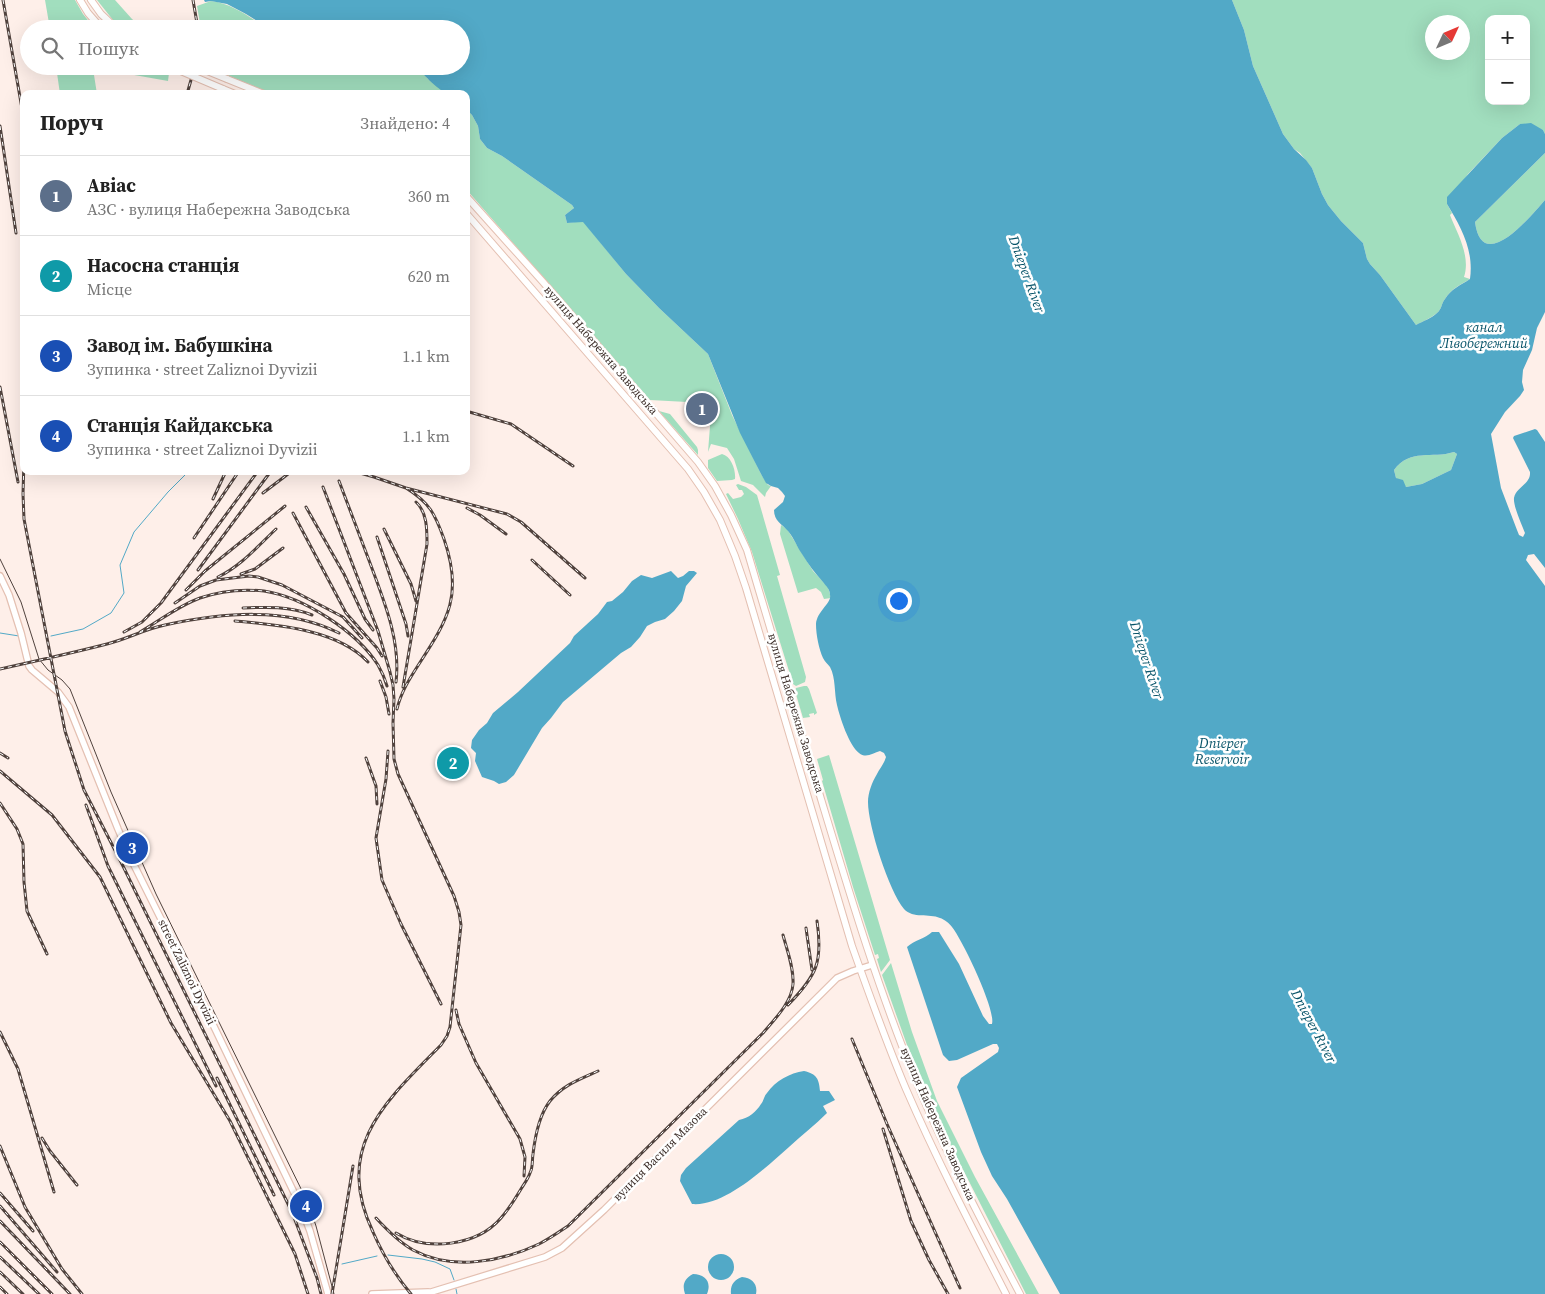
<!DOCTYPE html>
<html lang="uk">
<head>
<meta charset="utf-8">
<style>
	:root { --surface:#fff; --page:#f6f6f6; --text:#222; --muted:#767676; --line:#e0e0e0; --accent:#1b686f }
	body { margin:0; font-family:"Source Serif 4",serif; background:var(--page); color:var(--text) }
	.controls { position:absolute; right:15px; top:15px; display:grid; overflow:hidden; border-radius:10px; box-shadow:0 5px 20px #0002 }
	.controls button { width:45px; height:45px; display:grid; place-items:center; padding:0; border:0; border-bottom:1px solid var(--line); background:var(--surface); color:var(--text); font:25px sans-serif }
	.compass { position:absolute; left:1425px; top:15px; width:45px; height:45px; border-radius:50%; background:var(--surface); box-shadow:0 5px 20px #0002; rotate:46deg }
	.you { position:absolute; left:898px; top:600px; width:18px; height:18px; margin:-12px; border:4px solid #fff; border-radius:50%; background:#1a73e8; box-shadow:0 0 0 8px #1a73e833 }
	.badge { display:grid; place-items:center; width:32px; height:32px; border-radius:50%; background:var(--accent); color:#fff; font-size:16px; font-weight:700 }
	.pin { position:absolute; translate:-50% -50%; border:2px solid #fff; box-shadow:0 1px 5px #0006 }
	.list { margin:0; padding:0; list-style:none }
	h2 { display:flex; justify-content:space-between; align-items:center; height:65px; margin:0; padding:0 20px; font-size:21px }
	h2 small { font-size:16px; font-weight:400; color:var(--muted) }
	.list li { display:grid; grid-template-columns:32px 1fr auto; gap:15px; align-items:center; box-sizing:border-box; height:80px; padding:0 20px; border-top:1px solid var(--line) }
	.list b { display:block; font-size:19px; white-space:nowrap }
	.list p { margin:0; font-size:16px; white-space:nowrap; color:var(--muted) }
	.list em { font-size:16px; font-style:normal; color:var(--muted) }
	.icon { flex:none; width:28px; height:28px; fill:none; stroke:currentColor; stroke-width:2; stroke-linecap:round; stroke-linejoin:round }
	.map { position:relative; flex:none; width:1545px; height:1294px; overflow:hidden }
	.search { position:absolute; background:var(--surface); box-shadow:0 5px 20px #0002; left:20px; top:20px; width:450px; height:55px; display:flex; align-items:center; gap:12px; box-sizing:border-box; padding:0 18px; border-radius:28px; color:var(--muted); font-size:19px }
	.panel { position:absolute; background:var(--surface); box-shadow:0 5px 20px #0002; left:20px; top:90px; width:450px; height:385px; border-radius:10px }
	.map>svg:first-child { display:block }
	.green { fill:#a1debe; fill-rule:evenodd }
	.water { fill:#52a9c7; fill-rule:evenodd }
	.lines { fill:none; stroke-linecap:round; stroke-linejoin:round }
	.stream { stroke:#52a9c7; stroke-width:1 }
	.secondary-casing { stroke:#e4c0b2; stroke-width:8 }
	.primary-casing { stroke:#e4c0b2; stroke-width:8 }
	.secondary { stroke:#fff; stroke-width:5.5 }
	.primary { stroke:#fff; stroke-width:6 }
	.tram { stroke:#50423d; stroke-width:1 }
	.rail-casing { stroke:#50423d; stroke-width:3 }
	.rail { stroke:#fff; stroke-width:1; stroke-dasharray:4; stroke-linecap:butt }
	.primary-bridge-casing { stroke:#e4c0b2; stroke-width:8; stroke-linecap:butt }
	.primary-bridge { stroke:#fff; stroke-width:6 }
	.labels { text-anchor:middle; stroke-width:5; stroke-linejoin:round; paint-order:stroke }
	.street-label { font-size:12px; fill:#3b2d28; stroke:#fff }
	.water-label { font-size:14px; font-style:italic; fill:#085469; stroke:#fff }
</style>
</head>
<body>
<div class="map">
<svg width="1545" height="1294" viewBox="0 0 1545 1294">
	<rect width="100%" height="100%" fill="#feefe9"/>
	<path class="green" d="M 45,0 L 75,0 L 83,14 L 95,29 L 50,29 Z
		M 97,0 L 115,0 L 132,19 L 144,29 L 125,29 L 113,20 Z
		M 1232,0 L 1545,0 L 1545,134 L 1543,130 L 1520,124 L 1502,138 L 1468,174 L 1447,204 L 1452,213 L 1450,215 C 1457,233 1471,256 1464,277 L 1470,279 C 1460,285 1451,289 1445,299 C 1441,304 1442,309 1437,313 C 1431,318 1423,321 1416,325 L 1380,275 L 1370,264 L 1367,259 L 1363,243 L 1341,221 L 1328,205 L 1322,194 L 1312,168 L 1300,153 L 1294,149 L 1283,134 L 1253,66 L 1244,30 ZM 1489,19 L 1526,19 L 1526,101 L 1489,101 ZM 1432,22 L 1462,22 L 1462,52 L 1432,52 Z
		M 211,1 C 228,3 242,12 256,21 C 262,24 269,26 275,29 L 201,29 L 197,6 Z
		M 56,66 L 155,66 L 169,73 L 168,81 L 123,73 L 94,75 L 97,94 L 60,94 Z
		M 205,66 L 417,66 L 428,79 L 449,94 L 273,94 Z
		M 466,109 L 472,115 L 478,126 L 480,139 L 487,148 L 502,156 L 572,205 L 574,208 L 565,215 L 567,223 L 583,221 L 626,274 L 659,308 L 708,354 L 732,415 L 761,474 L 768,485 L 771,486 L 766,493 L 765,497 L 753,485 L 741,481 L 734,459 L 727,448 L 711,444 L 708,452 L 711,413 L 707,413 L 708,403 L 710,403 L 710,399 L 688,397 L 687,402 L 650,400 L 466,189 Z
		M 1545,153 L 1545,200 C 1531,216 1482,276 1475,222 Z
		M 659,411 L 670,414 L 697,447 L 698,450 L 698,455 Z
		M 1454,452 L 1457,454 L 1451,470 L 1422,484 L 1406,487 L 1396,478 L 1394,470 C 1410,448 1432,459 1454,452 Z
		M 722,454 C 731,456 736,470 735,479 L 732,480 L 717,481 L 708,468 L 708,460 Z
		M 738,484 L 746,487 L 757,495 L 780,575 L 777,576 L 806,677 L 805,682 L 796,686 L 793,684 L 752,552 L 738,519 L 726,494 L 728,493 L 733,499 L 741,497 L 744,494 L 742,490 L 739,490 L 736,485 Z
		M 781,525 L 787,529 L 813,571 L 828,587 L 831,598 L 824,599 L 821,592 L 816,588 L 798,593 L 780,534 Z
		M 804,686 L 807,686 L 809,689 L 817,713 L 814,715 L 814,713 L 809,714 L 810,717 L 803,718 L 795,691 L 796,688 Z
		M 829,755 L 890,960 L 881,972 L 877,959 L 879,958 L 878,954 L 875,955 L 853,887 L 822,781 L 823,780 L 817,759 Z
		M 891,963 L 912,1032 L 937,1101 L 975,1177 L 1039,1294 L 1026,1294 L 941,1126 L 907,1045 L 882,975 Z"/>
	<path class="water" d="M 204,0 L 1232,0 L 1244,30 L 1253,66 L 1283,134 L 1294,149 L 1306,160 L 1312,168 L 1322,194 L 1328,205 L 1341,221 L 1363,243 L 1367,259 L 1370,264 L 1380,275 L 1416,325 C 1423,321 1432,318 1437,313 C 1442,309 1441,304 1445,299 C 1451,289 1461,285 1470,279 C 1474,250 1461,227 1447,204 L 1447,197 L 1502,138 L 1520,124 L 1531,123 L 1543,130 L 1545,134 L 1545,153 L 1475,222 C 1482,276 1531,216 1545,200 L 1545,312 L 1537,328 L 1532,350 L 1523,370 L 1522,382 L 1524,390 L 1520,396 L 1505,412 L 1491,434 L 1501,488 L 1517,530 L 1519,535 L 1523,537 L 1525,533 C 1522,525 1513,506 1514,498 C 1516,487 1531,484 1530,472 L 1513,438 L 1514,436 L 1535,429 L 1537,430 L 1545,442 L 1545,568 L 1534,554 L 1528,555 L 1526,560 L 1545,586 L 1545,1294 L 1060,1294 L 1007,1199 L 992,1176 L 981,1152 L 957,1087 L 961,1078 L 998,1052 L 999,1048 L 997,1044 L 993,1044 L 957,1060 L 949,1061 L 943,1055 L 907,947 C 914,940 925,939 932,932 L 939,932 L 959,964 L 983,1016 L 989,1024 L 992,1024 C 996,1010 963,941 952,927 C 950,924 944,919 940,918 C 929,913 913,919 904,909 C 889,891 868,826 868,802 C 868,793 872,782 877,774 C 880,768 884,764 886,757 L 884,753 L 880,751 C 873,753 866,759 859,753 C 849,745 840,718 837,705 C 834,693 836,678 830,667 C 828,664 825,662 823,658 C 819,649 816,635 816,624 C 817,611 832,603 830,595 C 830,589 826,586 823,582 C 815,573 808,564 802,554 C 797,547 794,538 788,531 C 782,524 774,521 774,510 L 783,502 L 785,496 L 782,492 L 778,488 L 771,486 L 766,483 L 761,474 L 740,433 L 708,354 L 659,308 L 626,274 L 583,222 L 567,223 L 565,215 L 574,208 L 572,205 L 502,156 L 487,148 L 480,139 L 478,126 L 472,115 L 466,109 L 466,94 C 461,94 454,95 449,94 C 439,91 423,75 417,66 L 461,66 L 461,29 L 383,29 L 370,26 L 355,29 L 275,29 L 257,21 L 246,14 L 227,4 L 211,1 L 205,2 ZM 1454,452 L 1457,454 L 1451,470 L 1422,484 L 1406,487 L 1403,480 L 1396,478 L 1394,470 C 1410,448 1432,459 1454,452 Z
		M 671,571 L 678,578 L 683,576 L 689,571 L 694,571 L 697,573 L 686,586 L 682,601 L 674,611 L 665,619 L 655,622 L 647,626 L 640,637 L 631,647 L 621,653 L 563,702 L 551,718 L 542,728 L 514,775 L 506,782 L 499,784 L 494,781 L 482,777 L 475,761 L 476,753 L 471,748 L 472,740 L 479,730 L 487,723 L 493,713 L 518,692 L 570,643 L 574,636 L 598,614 L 607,602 L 612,601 L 623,592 L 632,581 L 641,575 L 652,578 Z
		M 804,1071 C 817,1074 819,1079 820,1091 L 829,1091 L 835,1100 L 823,1106 L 827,1113 C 815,1125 802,1135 789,1147 C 766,1167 725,1207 692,1204 L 680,1181 L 681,1175 L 686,1168 L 739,1120 C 749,1118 756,1112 761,1104 C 764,1100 764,1096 767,1093 C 775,1081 790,1073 804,1071 Z
		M708 1267a13 13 0 1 1 26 0a13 13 0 1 1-26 0Z
		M 693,1274 C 705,1274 712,1282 707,1294 L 685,1294 C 682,1285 684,1279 693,1274 Z
		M 742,1277 C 752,1278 758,1284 756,1294 L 731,1294 C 730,1285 734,1280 742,1277 Z"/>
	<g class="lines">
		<path class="stream" d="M 0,633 L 19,636
			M 51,636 L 83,629 L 111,613 L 124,593 L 120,565 L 134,532 L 168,492 L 189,471
			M 388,1255 L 422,1259 L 435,1262 L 450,1269 L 454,1280
			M 342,1264 L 377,1256
			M 456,1289 L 457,1294"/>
		<defs>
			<path id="secondary" d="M 0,576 L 9,595 L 21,633 L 29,666 L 32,670 L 58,692 L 69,707 L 118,829 L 130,857 L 192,981 L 301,1207 L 310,1231 L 328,1294
				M 372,1294 L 428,1292
				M 425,1294 L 545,1257 L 562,1248 L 604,1210 L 837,978 L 853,971 L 872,965"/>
			<path id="primary" d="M 80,0 L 88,13 L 102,29
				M 91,0 L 101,14 L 117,29
				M 227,79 L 264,94
				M 223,89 L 235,94
				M 466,196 L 543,282 L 698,462 L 715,486 L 731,515 L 747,550 L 757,584 C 778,656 800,727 821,799 C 850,895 878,989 916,1081 C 946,1154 983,1224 1020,1294
				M 466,213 L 688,469 L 704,492 L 720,520 L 735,556 L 746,588 L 852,946 C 869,994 886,1042 906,1089 C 936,1158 971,1226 1006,1294"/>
		</defs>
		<use href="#secondary" class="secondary-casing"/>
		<use href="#primary" class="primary-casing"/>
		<use href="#secondary" class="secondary"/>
		<use href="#primary" class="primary"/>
		<path class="tram" d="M 0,559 L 21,602 L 39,659 L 48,670 L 62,680 L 70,689 L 111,792 L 156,894 L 309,1205 L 316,1226 L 334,1294"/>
		<defs>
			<path id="rail" d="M 3,0 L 24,120
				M 193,0 L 198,29
				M 187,94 L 195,66
				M 0,126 L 16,233
				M 0,387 L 18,482
				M 466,411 L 511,424 L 573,466
				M 24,460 L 23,494 L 24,519 L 65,731 L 84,790 L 121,862 L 292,1212 L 317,1278 L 321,1294
				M 353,471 L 374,477 L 406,488 L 507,514 L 521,522 L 585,578
				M 339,481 C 349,508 360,536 370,563 C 384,601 401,641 396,682
				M 323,487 L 378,631 L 390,672 L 393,685 L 394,699 L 393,723 L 394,759 L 398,774 L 454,896 L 459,912 L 461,925 L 450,1027 L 447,1036 L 441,1045 C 385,1102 333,1147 373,1232 C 383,1255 395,1275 411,1294
				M 263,493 L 292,471
				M 213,499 L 226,471
				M 306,507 L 344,574 L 365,619 L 373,630
				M 467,508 L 480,515 L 506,534
				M 293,513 L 346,613 L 377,648 L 382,656
				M 384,529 L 411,584 L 416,601
				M 377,537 L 406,624 L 408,636
				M 194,538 L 239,471
				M 532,560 L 570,595
				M 198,570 L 271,471
				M 241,574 L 255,569 L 283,548
				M 218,577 C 241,566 258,546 276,529
				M 186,590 L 205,571 L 285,506
				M 175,603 L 200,586 L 216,580 L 249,576 L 258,577 L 282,585 L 343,617 L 362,638
				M 243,608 C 266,607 290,606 312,615
				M 235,621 C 277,625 337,629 368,662
				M 124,632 L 142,622 L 161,603 L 258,471
				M 140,632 C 159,621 180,605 200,598 C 220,591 244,589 264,591 C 304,597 357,632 378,665 C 382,672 385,679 387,686
				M 0,669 C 36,661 72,653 107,644 C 127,639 145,629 165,625 C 221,613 286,606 339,633
				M 380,681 L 386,697 L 389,714
				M 403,687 L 427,544 C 427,529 427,512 416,502
				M 397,709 C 401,692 410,678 419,664 C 449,618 463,594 444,539 C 435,514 430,503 406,488
				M 388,751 L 386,779 L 376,838 L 382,880 L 401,924 L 441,1004
				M 0,753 L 8,758
				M 366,758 L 376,786 L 377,804
				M 0,771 L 52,815 L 100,877 L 171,1023 L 230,1121 L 295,1254 L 308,1294
				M 0,803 L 17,829 L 23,844 L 24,882 L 27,911 L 47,954
				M 86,805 L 108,866 L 216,1086
				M 806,928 L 812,970
				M 788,1005 C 817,975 823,962 817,921
				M 456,1010 L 459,1024 L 476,1063 L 520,1139 L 525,1157 L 524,1176
				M 0,1032 L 18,1069 L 54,1192
				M 852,1039 L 887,1124 L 960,1288
				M 217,1078 L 274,1195
				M 883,1129 L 911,1221 L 929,1260 L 948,1294
				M 42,1138 L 50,1151 L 77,1185
				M 0,1146 L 25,1207 L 62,1269 L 82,1294
				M 0,1193 L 33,1231
				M 0,1206 L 57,1272
				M 376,1218 C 387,1230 399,1242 413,1250 C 452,1271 501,1262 539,1244 C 549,1239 559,1232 568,1226 L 763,1033 C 774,1020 792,1002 793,984 C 794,968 787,950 783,935
				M 0,1221 L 70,1294
				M 396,1233 C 427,1252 477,1246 501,1218 C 509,1209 515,1199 521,1189 C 524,1184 528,1179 530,1173 C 533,1168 532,1160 533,1154 C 535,1137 539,1115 550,1101 C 563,1085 580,1079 598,1071
				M 0,1242 L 52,1294
				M 0,1257 L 39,1294
				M 0,1272 L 23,1294
				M 0,1287 L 7,1294
				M 332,1294 L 353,1166"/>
		</defs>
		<use href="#rail" class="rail-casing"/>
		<use href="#rail" class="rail"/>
		<defs>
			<path id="primary-bridge" d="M 169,66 L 223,89
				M 195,66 L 227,79"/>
		</defs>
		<use href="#primary-bridge" class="primary-bridge-casing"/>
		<use href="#primary-bridge" class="primary-bridge"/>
	</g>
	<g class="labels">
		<g class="street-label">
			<text transform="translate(601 350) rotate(49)" y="4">вулиця Набережна Заводська</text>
			<text transform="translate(796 713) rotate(73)" y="4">вулиця Набережна Заводська</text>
			<text transform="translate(187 972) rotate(64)" y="4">street Zaliznoi Dyvizii</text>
			<text transform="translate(938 1124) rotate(66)" y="4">вулиця Набережна Заводська</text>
			<text transform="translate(660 1154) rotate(-45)" y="4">вулиця Василя Мазова</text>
		</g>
		<g class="water-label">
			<text transform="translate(1027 274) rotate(70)" y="5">Dnieper River</text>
			<text x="1484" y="332">канал<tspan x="1484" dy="16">Лівобережний</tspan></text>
			<text transform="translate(1147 660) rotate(72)" y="5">Dnieper River</text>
			<text x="1222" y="748">Dnieper<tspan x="1222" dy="16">Reservoir</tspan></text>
			<text transform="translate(1314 1026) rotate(62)" y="5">Dnieper River</text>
		</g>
	</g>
</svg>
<div class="controls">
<button>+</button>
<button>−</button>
</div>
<svg class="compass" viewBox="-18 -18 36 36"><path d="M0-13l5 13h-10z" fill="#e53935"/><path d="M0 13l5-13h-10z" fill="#767676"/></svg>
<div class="you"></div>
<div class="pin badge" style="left:702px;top:409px;background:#5c6f8a">1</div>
<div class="pin badge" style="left:453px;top:763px;background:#0f9aa8">2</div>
<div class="pin badge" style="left:132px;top:848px;background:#1a4fb4">3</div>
<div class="pin badge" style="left:306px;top:1206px;background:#1a4fb4">4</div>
<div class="search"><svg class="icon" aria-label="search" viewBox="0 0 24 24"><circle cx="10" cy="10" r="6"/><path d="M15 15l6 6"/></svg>Пошук</div>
<section class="panel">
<h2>Поруч<small>Знайдено: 4</small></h2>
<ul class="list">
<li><span class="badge" style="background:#5c6f8a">1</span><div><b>Авіас</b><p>АЗС · вулиця Набережна Заводська</p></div><em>360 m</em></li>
<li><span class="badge" style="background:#0f9aa8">2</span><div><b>Насосна станція</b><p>Місце</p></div><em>620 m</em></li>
<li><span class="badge" style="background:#1a4fb4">3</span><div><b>Завод ім. Бабушкіна</b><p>Зупинка · street Zaliznoi Dyvizii</p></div><em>1.1 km</em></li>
<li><span class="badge" style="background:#1a4fb4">4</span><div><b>Станція Кайдакська</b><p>Зупинка · street Zaliznoi Dyvizii</p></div><em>1.1 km</em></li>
</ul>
</section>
</div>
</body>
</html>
